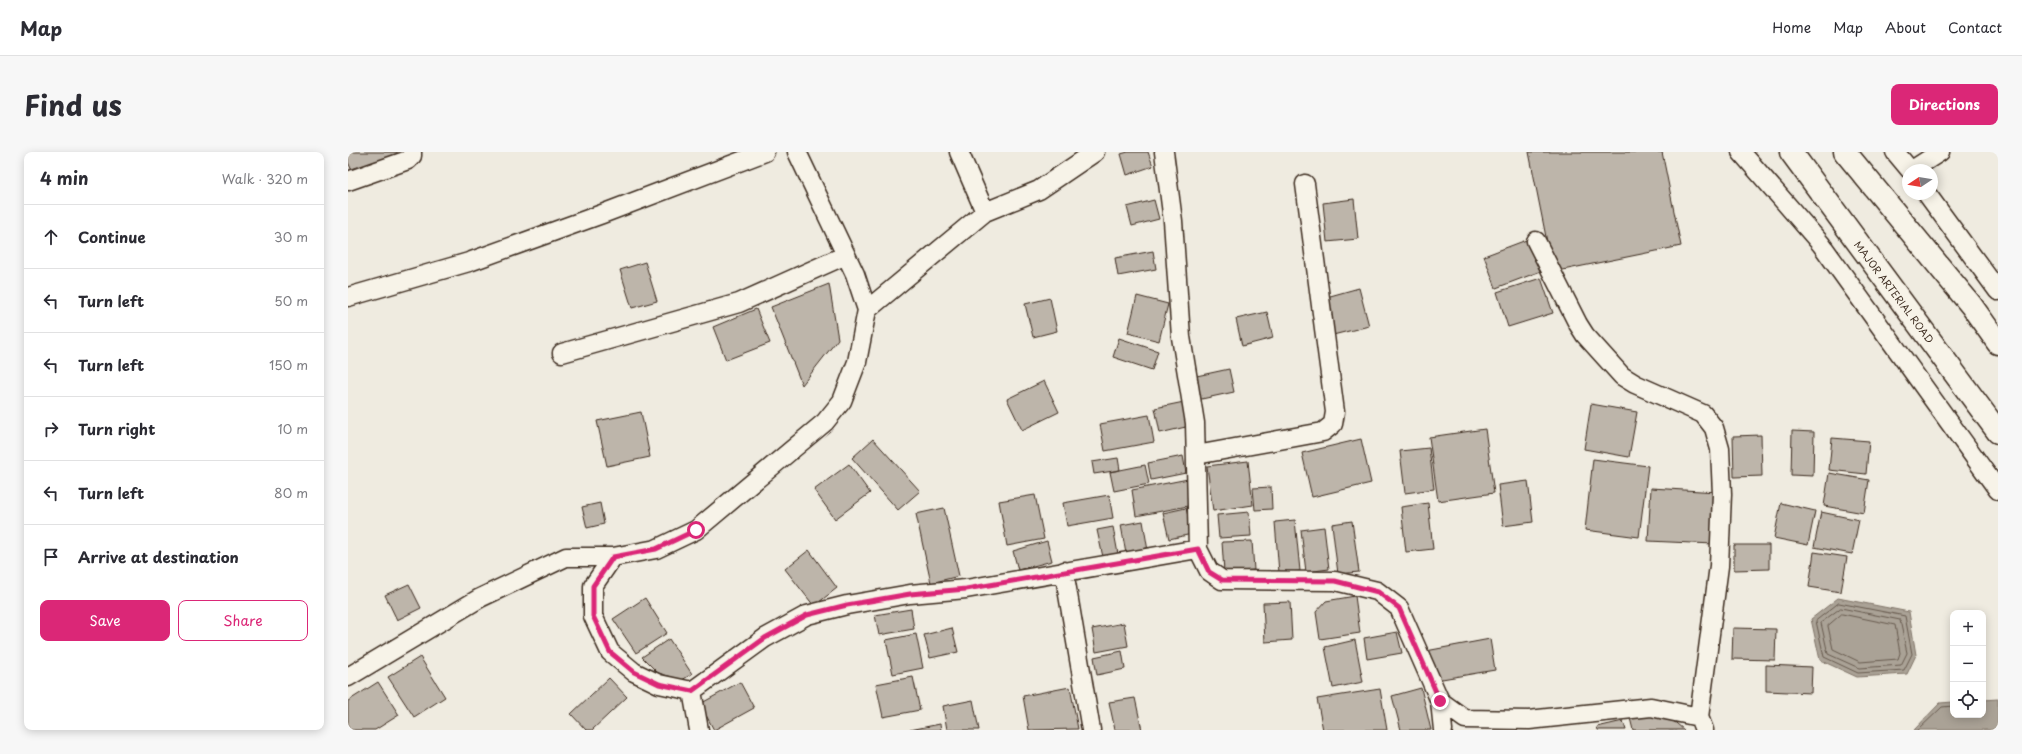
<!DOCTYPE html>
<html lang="en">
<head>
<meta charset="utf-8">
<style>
	:root { --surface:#fff; --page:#f7f7f7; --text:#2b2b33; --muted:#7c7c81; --line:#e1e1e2; --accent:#db2777 }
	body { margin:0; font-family:"Playpen Sans",sans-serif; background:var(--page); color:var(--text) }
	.controls { position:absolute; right:12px; bottom:12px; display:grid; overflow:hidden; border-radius:8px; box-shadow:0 2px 10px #0003 }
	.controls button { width:36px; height:36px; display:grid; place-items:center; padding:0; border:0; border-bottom:1px solid var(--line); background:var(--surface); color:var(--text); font:20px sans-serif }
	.compass { position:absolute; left:1554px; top:12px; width:36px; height:36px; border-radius:50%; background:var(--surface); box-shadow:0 2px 10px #0003; rotate:258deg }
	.stop { position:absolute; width:12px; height:12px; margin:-9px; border:3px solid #db2777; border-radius:50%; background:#fff }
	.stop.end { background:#db2777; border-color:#fff; box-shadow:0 1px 4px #0008 }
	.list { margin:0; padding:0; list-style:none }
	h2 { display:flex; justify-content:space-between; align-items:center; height:52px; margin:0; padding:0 16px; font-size:17px }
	h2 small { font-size:13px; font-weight:400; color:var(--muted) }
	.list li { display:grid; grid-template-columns:26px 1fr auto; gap:12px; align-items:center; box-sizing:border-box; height:64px; padding:0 16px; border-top:1px solid var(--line) }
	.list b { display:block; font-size:15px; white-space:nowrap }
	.list em { font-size:13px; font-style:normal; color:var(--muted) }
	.actions { display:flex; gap:8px; padding:12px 16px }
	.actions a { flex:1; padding:9px 0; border:1px solid var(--accent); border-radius:8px; text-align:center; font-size:14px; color:var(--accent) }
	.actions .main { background:var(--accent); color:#fff }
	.icon { flex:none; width:22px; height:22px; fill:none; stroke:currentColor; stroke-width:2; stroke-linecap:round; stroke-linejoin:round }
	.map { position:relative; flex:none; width:1650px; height:578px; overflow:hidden; border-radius:8px }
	header { display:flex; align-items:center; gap:24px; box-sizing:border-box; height:56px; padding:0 20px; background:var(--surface); border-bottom:1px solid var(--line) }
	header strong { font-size:19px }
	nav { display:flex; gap:22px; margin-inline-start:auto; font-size:14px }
	.intro { display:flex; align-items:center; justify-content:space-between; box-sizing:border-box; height:96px; padding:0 24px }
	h1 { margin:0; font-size:28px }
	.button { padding:10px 18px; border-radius:8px; background:var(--accent); color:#fff; font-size:14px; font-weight:700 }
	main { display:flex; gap:24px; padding:0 24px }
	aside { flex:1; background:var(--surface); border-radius:8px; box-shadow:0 2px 10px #0003 }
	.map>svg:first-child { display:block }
	.water { fill:#aaa296; stroke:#7e7266 }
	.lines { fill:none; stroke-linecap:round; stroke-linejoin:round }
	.shore { stroke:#675a4e; stroke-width:1 }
	.building { fill:#bdb5aa; stroke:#3b2a1e }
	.street-casing { stroke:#3b2a1e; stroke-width:21 }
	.secondary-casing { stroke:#3b2a1e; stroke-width:25 }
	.street { stroke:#f7f3e8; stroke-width:18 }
	.secondary { stroke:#f7f3e8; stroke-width:22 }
	.route { stroke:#db2777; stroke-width:5 }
	.labels { text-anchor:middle; stroke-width:3.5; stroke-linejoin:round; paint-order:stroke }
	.street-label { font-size:10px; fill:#3b2a1e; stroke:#f7f3e8 }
</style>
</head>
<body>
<header>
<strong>Map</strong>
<nav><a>Home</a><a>Map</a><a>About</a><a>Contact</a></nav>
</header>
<div class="intro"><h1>Find us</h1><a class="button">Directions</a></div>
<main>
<aside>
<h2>4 min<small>Walk · 320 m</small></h2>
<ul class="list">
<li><svg class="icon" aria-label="ahead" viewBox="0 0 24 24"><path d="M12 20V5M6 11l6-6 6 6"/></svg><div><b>Continue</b></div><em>30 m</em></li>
<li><svg class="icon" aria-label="left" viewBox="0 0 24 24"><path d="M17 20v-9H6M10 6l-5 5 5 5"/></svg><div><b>Turn left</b></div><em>50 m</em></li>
<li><svg class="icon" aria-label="left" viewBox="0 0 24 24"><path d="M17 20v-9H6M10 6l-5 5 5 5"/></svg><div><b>Turn left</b></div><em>150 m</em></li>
<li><svg class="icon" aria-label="right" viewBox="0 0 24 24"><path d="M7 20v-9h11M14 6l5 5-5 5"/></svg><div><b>Turn right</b></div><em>10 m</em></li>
<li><svg class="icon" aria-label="left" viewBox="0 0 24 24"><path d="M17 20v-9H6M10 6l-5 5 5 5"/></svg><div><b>Turn left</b></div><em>80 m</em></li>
<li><svg class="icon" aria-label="arrive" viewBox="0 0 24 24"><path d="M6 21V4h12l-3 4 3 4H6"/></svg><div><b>Arrive at destination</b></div></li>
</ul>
<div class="actions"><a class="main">Save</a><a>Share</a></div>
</aside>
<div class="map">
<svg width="1650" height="578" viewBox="0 0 1650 578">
	<rect width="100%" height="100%" fill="#efebe0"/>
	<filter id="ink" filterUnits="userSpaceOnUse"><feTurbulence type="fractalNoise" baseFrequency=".025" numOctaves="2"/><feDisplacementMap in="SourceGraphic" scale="8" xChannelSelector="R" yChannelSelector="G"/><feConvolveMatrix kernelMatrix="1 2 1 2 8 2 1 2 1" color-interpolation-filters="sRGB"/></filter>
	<g filter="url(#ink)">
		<path class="water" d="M 1490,446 L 1561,460 L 1568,503 L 1559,522 L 1509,525 L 1472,508 L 1463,467 Z
			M 1650,547 L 1650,578 L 1566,578 L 1592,551 L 1605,550 L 1605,563 L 1635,563 L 1635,548 Z"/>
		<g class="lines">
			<path class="shore" d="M 1491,451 L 1557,464 L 1564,502 L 1556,518 L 1510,521 L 1476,505 L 1468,469 Z
				M 1493,456 L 1552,468 L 1559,501 L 1553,513 L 1511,516 L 1480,502 L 1473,471 Z
				M 1494,462 L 1547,473 L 1552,501 L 1550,507 L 1512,510 L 1485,497 L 1480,474 Z
				M 1570,578 L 1594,555 L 1605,554"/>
		</g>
		<path class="building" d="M 0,0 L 49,0 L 50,3 L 5,21 L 0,10 Z
			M 780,0 L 800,0 L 805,14 L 779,23 L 773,2 Z
			M 1181,0 L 1314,0 L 1333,94 L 1205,120 Z
			M 1006,47 L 1010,87 L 979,90 L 975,51 Z
			M 806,48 L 811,67 L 784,74 L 779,55 Z
			M 1181,87 L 1193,119 L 1148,136 L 1136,104 Z
			M 805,99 L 808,117 L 770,124 L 767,106 Z
			M 297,110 L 309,149 L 284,156 L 272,118 Z
			M 1193,126 L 1205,161 L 1160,175 L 1149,140 Z
			M 481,132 L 490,187 L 454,233 L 423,155 Z
			M 1011,136 L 1021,174 L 985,183 L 975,146 Z
			M 789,144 L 820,152 L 811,189 L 780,181 Z
			M 702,146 L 709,179 L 685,185 L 677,152 Z
			M 408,157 L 422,191 L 378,208 L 365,175 Z
			M 919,160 L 925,186 L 894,194 L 888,167 Z
			M 771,186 L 810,199 L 804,218 L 765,205 Z
			M 881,217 L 886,240 L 849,248 L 844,225 Z
			M 696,229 L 711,260 L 674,278 L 659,247 Z
			M 836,250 L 842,274 L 812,281 L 807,256 Z
			M 1243,252 L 1289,260 L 1281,305 L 1236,297 Z
			M 293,260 L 302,305 L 259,314 L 249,269 Z
			M 801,263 L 806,290 L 757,299 L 752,272 Z
			M 1137,277 L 1146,341 L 1090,349 L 1081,285 Z
			M 1444,279 L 1466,280 L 1465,324 L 1443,323 Z
			M 1413,283 L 1414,324 L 1386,325 L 1385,284 Z
			M 1484,286 L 1521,289 L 1518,322 L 1481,318 Z
			M 525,287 L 572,339 L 550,358 L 504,306 Z
			M 1013,287 L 1023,331 L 964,345 L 954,301 Z
			M 1081,296 L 1086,337 L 1057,341 L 1052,299 Z
			M 835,304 L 838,321 L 803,328 L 800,311 Z
			M 770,306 L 772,318 L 746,322 L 744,310 Z
			M 1245,307 L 1300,314 L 1291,385 L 1237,378 Z
			M 900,309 L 905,353 L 865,359 L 859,314 Z
			M 501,312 L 522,341 L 487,367 L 466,338 Z
			M 797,313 L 801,332 L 766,339 L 762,320 Z
			M 1481,321 L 1521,328 L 1516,361 L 1476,354 Z
			M 840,327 L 845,353 L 788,364 L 784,338 Z
			M 1180,329 L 1185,370 L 1155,374 L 1150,333 Z
			M 923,335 L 924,357 L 907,358 L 905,336 Z
			M 1303,336 L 1369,340 L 1366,392 L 1300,389 Z
			M 687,343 L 696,387 L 659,394 L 651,349 Z
			M 761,343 L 765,366 L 719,374 L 715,351 Z
			M 252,351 L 256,372 L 239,376 L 234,355 Z
			M 1080,351 L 1085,397 L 1058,400 L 1053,355 Z
			M 1433,351 L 1467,359 L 1460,393 L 1426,386 Z
			M 596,356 L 611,424 L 583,431 L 568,362 Z
			M 838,356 L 844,382 L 821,387 L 815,361 Z
			M 901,360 L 903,384 L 871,386 L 869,363 Z
			M 1473,360 L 1511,368 L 1504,402 L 1466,395 Z
			M 947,368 L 952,419 L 931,421 L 927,370 Z
			M 795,369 L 800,399 L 778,402 L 773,373 Z
			M 1004,369 L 1011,420 L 990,422 L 984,372 Z
			M 765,375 L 770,402 L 755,405 L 749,378 Z
			M 976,375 L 981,417 L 958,420 L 953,378 Z
			M 699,389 L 704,409 L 670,418 L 665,399 Z
			M 904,389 L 906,418 L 876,420 L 874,390 Z
			M 1386,393 L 1421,393 L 1421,417 L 1386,418 Z
			M 461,398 L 489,436 L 466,454 L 437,417 Z
			M 1466,400 L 1499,405 L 1493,440 L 1461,435 Z
			M 61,432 L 73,456 L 49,468 L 37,443 Z
			M 1007,444 L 1012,481 L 972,487 L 968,460 L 978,449 Z
			M 297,446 L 319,481 L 288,501 L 265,467 Z
			M 942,450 L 944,488 L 917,490 L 915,451 Z
			M 563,457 L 566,477 L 531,483 L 527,463 Z
			M 776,471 L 780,494 L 748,500 L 744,477 Z
			M 604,476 L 610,500 L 582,506 L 576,483 Z
			M 1385,476 L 1428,477 L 1427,508 L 1384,507 Z
			M 1049,480 L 1054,501 L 1019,507 L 1016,486 Z
			M 568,482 L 575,516 L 545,522 L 538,488 Z
			M 321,487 L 344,522 L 334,528 L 310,521 L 294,505 Z
			M 1142,487 L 1147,518 L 1094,527 L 1082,522 L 1078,499 Z
			M 1007,488 L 1015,530 L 985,536 L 977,495 Z
			M 774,499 L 777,517 L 749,523 L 746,505 Z
			M 72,505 L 97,545 L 66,565 L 40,525 Z
			M 1418,513 L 1464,515 L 1463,541 L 1418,539 Z
			M 565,525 L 572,558 L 535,565 L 528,532 Z
			M 261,526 L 279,545 L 244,578 L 238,578 L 223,562 Z
			M 30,530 L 51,563 L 27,578 L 0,578 L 0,549 Z
			M 392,530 L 406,556 L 366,578 L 352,552 Z
			M 722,535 L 730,577 L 681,578 L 675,544 Z
			M 1073,536 L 1083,578 L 1053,578 L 1044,544 Z
			M 1032,537 L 1039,578 L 975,578 L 969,547 Z
			M 787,546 L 794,578 L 767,578 L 761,550 Z
			M 625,548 L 631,578 L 599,578 L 595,554 Z
			M 1311,561 L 1328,571 L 1336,578 L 1285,578 L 1282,566 Z
			M 1275,569 L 1278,578 L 1250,578 L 1249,575 Z
			M 592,572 L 593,578 L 562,578 Z"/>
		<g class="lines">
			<defs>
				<path id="street" d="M 611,0 L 637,60
					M 816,0 L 825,69 L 833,185 L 847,271 L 850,397
					M 1393,0 L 1473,92 L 1650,338
					M 1547,0 L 1562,18
					M 1564,18 L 1592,0
					M 0,29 L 60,8 L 64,4 L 64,0
					M 1579,42 L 1650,139
					M 1188,89 L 1230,172 L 1237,183 L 1274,224 L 1287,232 L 1355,262 L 1366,276 L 1372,297 L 1374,342 L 1371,414 L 1351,565
					M 0,145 L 121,110 L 254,62 L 417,0
					M 519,158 L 637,60 L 691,38 L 747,0
					M 214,201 L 391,151 L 498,103
					M 848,303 L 975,280 L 985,272 L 987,260 L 957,32
					M 265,405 L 245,434 L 245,464 L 262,500 L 286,520 L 311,532 L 344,539
					M 716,419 L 743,578
					M 0,525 L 132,446 L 218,405 L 265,405 L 308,397 L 348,378 L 477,270 L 494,249 L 509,210 L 519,158 L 507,122 L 449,0
					M 1092,549 L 1095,578
					M 351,578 L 344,539 L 417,486 L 459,463 L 499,453 L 562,442 L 618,437 L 850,397 L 861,419 L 874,428 L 987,429 L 1029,439 L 1051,456 L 1092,549 L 1117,567 L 1181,568 L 1303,555 L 1351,565 L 1356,578"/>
				<path id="secondary" d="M 1443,0 L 1650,280
					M 1497,0 L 1623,153 L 1650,191"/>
			</defs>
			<use href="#street" class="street-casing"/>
			<use href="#secondary" class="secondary-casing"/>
			<use href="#street" class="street"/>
			<use href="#secondary" class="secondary"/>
		</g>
	</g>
	<g class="lines" filter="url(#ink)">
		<path class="route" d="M 348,378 L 308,397 L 265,405 L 245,434 L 245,464 L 262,500 L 286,520 L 311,532 L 344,539 L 417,486 L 459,463 L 499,453 L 562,442 L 618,437 L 850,397 L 861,420 L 874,428 L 987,429 L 1030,440 L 1051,456 L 1092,549"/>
	</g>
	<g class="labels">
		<g class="street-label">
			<text transform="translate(1546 140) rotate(53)" y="4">MAJOR ARTERIAL ROAD</text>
		</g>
	</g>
</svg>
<div class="controls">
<button>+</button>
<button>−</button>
<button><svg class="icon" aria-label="locate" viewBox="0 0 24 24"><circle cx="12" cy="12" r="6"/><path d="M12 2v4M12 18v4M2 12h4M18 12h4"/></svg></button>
</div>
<svg class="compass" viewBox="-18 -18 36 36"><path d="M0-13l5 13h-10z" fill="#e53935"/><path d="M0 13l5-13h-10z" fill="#7c7c81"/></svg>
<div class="stop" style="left:348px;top:378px"></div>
<div class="stop end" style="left:1092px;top:549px"></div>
</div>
</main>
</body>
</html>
